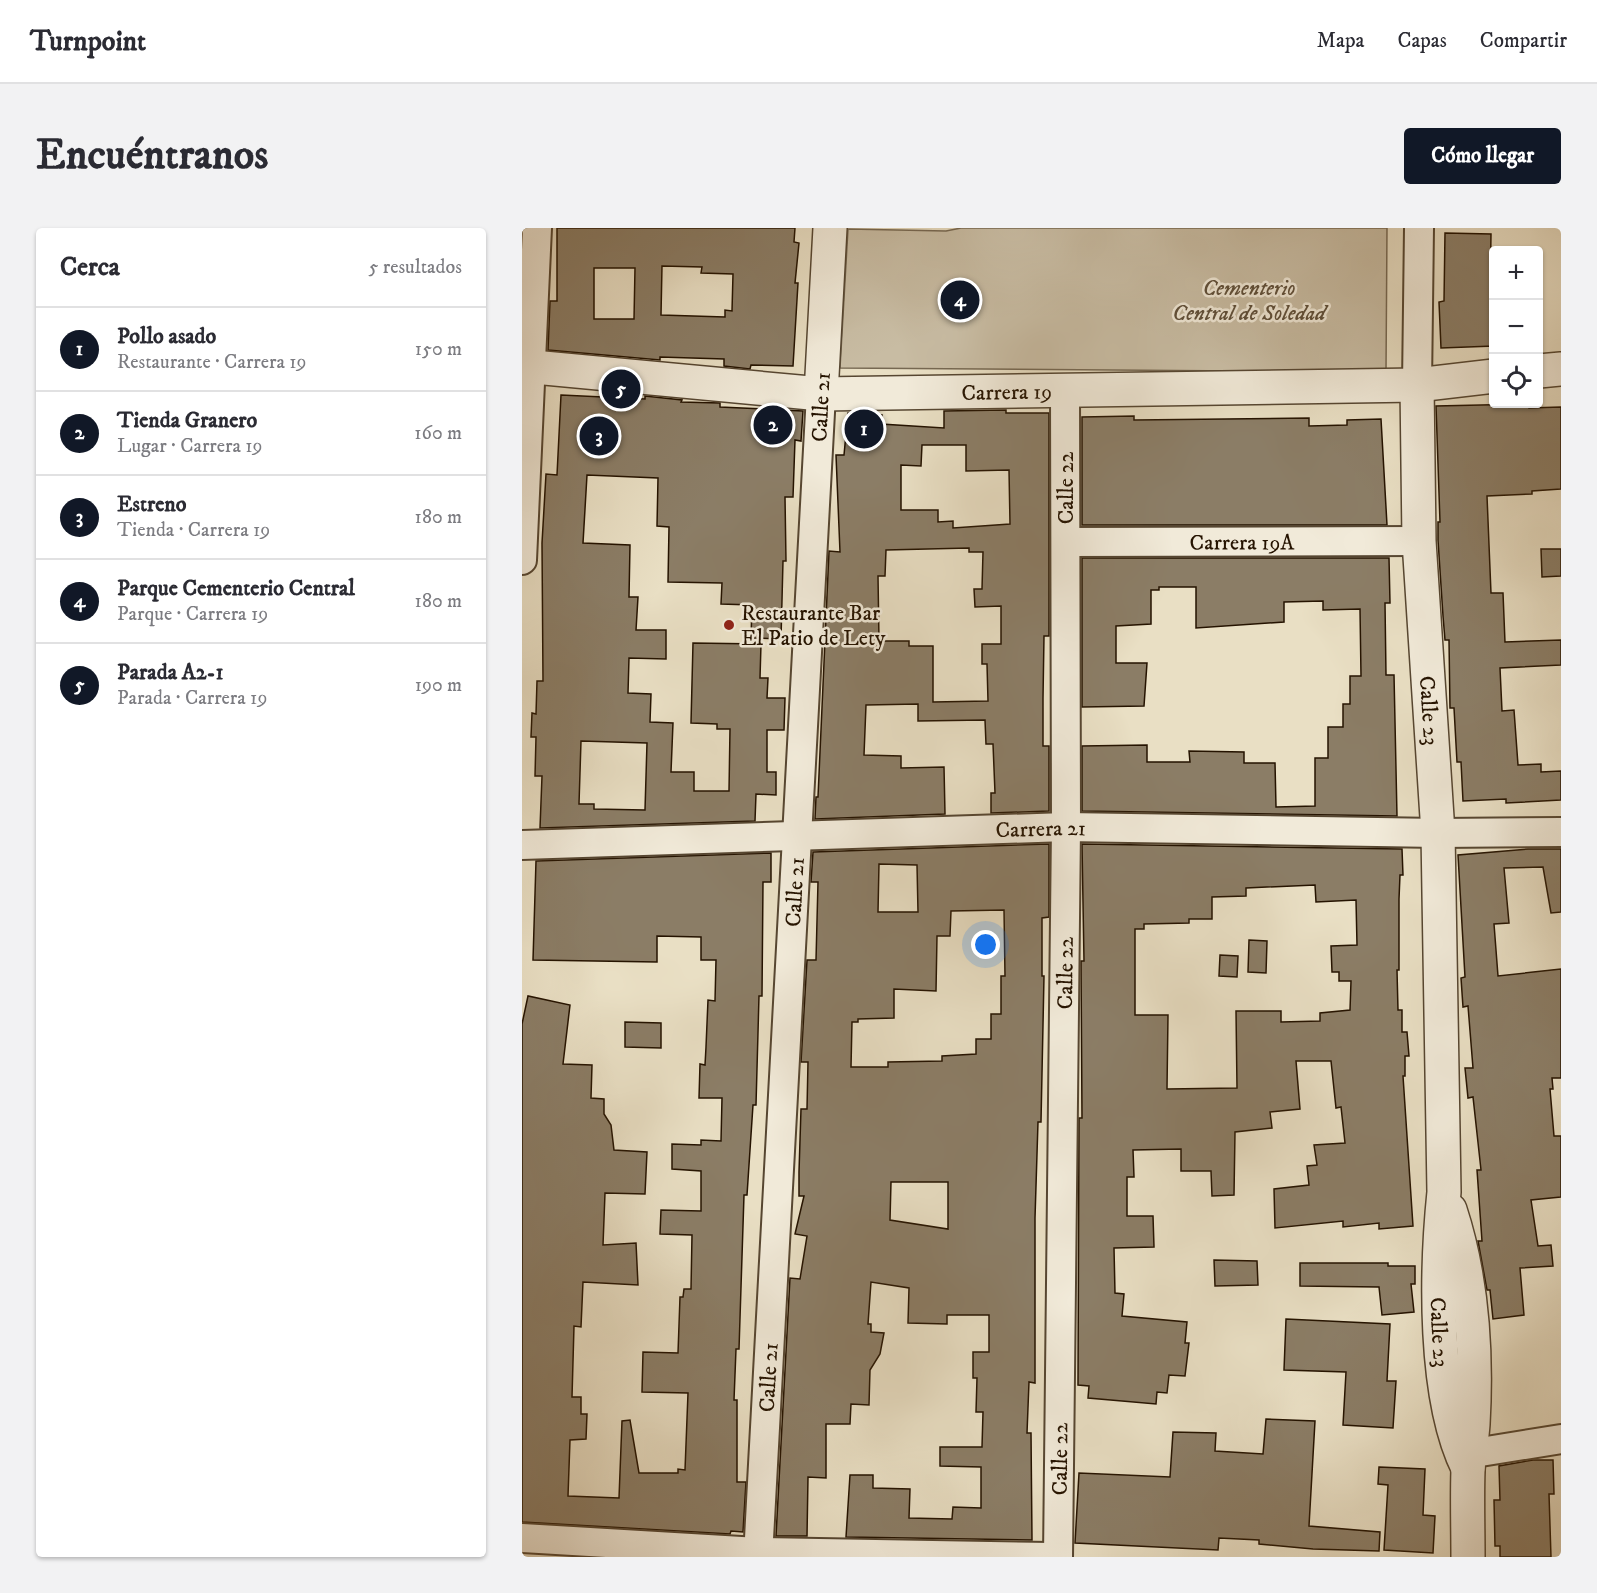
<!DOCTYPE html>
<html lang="es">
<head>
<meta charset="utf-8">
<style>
	:root { --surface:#fff; --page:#f2f2f3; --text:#2b2b33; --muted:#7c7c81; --line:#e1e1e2; --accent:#111827 }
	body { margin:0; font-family:"IM FELL DW Pica",serif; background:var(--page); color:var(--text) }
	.controls { position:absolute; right:18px; top:18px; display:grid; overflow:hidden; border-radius:6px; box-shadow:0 2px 4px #0004 }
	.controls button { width:54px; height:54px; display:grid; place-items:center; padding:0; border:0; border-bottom:2px solid var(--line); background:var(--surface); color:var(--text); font:30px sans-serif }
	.you { position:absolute; left:464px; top:717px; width:21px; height:21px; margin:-15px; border:4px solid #fff; border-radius:50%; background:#1a73e8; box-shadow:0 0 0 9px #1a73e833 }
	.badge { display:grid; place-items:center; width:39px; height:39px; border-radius:50%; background:var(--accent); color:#fff; font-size:20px; font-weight:700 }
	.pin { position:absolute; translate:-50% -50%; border:3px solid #fff; box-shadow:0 2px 6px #0006 }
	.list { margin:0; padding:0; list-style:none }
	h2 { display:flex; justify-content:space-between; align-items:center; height:78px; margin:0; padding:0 24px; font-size:26px }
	h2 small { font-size:20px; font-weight:400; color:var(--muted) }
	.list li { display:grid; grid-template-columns:39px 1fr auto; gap:18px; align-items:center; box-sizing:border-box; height:84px; padding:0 24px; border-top:2px solid var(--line) }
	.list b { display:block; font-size:22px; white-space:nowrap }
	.list p { margin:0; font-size:20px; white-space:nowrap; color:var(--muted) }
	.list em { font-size:20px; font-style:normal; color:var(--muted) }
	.icon { flex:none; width:33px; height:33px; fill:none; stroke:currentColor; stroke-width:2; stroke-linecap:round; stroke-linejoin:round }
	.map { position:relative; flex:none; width:1039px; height:1329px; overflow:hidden; border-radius:6px }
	header { display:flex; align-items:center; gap:36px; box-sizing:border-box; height:84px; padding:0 30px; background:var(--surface); border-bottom:2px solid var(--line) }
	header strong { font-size:28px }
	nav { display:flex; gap:33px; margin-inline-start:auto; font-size:21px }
	.intro { display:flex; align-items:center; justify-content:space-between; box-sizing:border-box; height:144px; padding:0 36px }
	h1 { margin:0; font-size:42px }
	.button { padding:15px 27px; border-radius:6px; background:var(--accent); color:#fff; font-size:21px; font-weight:700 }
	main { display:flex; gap:36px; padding:0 36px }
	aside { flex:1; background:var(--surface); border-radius:6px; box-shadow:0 2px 4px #0004 }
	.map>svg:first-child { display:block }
	.green { fill:#c8bca3; stroke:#766852; stroke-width:1.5 }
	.building { fill:#8b7d66; stroke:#251300; stroke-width:1.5; fill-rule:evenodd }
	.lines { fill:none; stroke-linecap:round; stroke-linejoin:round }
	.minor-casing { stroke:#564631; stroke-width:32 }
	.tertiary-casing { stroke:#564631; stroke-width:36 }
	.minor { stroke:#f1ead9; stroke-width:28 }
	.tertiary { stroke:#f1ead9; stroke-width:33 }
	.poi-dot { fill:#8f2418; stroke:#f1ead9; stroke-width:2 }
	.labels { text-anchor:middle; stroke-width:5; stroke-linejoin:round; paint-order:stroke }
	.park-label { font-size:22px; font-style:italic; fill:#5e4e39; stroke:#f1ead9 }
	.street-label { font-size:22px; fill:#251300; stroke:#f1ead9 }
	.poi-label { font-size:22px; fill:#251300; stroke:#f1ead9; text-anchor:start }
</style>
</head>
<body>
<header>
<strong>Turnpoint</strong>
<nav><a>Mapa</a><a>Capas</a><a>Compartir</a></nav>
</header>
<div class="intro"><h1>Encuéntranos</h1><a class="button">Cómo llegar</a></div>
<main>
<aside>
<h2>Cerca<small>5 resultados</small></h2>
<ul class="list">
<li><span class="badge">1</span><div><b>Pollo asado</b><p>Restaurante · Carrera 19</p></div><em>150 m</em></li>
<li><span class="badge">2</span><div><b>Tienda Granero</b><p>Lugar · Carrera 19</p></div><em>160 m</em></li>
<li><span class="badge">3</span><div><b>Estreno</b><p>Tienda · Carrera 19</p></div><em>180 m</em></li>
<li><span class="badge">4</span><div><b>Parque Cementerio Central</b><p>Parque · Carrera 19</p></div><em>180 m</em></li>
<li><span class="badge">5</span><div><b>Parada A2-1</b><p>Parada · Carrera 19</p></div><em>190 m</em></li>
</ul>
</aside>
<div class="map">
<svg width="1039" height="1329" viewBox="0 0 1039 1329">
	<rect width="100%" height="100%" fill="#e9dfc4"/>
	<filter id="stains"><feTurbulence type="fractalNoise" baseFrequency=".00333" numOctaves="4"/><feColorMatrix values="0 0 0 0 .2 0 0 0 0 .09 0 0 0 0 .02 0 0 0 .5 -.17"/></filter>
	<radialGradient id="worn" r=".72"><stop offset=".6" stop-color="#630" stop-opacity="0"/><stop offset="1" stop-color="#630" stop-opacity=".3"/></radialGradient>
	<path class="green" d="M 439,0 L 865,0 L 864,144 L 318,140 L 326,1 L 424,3 Z"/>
	<path class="building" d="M 35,0 L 273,0 L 272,14 L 277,15 L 273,55 L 276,55 L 271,138 L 229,137 L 228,141 L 202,138 L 202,131 L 138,129 L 138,132 L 26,122 L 28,73 L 35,73 ZM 140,38 L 180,39 L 179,45 L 211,46 L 210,83 L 203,82 L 203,89 L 139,87 ZM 72,40 L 113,40 L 112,91 L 72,91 Z
		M 923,5 L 969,6 L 968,71 L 972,71 L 972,118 L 919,120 L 917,74 L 922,73 Z
		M 39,167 L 123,171 L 123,168 L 160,172 L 159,174 L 198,175 L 198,179 L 281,183 L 279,213 L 273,212 L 271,269 L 263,269 L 264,333 L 261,333 L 259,411 L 229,410 L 230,377 L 199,376 L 200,355 L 146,354 L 147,299 L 135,298 L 136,250 L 65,247 L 61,315 L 108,317 L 107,369 L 116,369 L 114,402 L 144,402 L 144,431 L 107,430 L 106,465 L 129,466 L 128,494 L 151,495 L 149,544 L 172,544 L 172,563 L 207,563 L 208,501 L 195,501 L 195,496 L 169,495 L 171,415 L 239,416 L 238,450 L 246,450 L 245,470 L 263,470 L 262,502 L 245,502 L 245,544 L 254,544 L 254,567 L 234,566 L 233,593 L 18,600 L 20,548 L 13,548 L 14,509 L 9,509 L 10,485 L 14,486 L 15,453 L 21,453 L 20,315 L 24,246 L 35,247 ZM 59,513 L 125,515 L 123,582 L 72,581 L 72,576 L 57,576 Z
		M 1007,176 L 1007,180 L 1039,179 L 1039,261 L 1010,263 L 1010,266 L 965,268 L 969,365 L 981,365 L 983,414 L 1039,412 L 1039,437 L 978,440 L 980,483 L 992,482 L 996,537 L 1019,536 L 1019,544 L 1039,543 L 1039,572 L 984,575 L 984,571 L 941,573 L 939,534 L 935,534 L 932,480 L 928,480 L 927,412 L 923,412 L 921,388 L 916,312 L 916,294 L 918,294 L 914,178 Z
		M 484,182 L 484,185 L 527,185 L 527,408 L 522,408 L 521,470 L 521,518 L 527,518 L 527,583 L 469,585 L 469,565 L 473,565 L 471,516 L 464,516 L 463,492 L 396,493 L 396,476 L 344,477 L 342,527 L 379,528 L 379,540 L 422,539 L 423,586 L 293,591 L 294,569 L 296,569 L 307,323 L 318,324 L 314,227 L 322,227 L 326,185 L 360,187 L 359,196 L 422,200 L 422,183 ZM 400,217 L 444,217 L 444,243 L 487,242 L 488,296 L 431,300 L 431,293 L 416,294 L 416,282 L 379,282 L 379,237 L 399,238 ZM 447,320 L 447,324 L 461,324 L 460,361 L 452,361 L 453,379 L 479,378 L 479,416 L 460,416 L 460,436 L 465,436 L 466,473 L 411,474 L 411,418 L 387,418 L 387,413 L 357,413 L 356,348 L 363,348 L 364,322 Z
		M 612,188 L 612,192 L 787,190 L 787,198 L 825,197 L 825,192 L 859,191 L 865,297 L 560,297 L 560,189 Z
		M 1019,321 L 1039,321 L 1039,348 L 1020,349 Z
		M 560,330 L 867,330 L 868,375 L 863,375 L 864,447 L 872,447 L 875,588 L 560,583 L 560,518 L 625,517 L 625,534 L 668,534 L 667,523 L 722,524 L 722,535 L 753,535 L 754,579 L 793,578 L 793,530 L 806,530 L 806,499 L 821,499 L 821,476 L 828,476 L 828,448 L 839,448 L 838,381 L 801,382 L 801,373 L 762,374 L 762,394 L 674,400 L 674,359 L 637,359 L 637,362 L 629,362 L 629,396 L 594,398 L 594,435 L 625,435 L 622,478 L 560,479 Z
		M 527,616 L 527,689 L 520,690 L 520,748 L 522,748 L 519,894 L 516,894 L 513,990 L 513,1155 L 507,1154 L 505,1205 L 509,1205 L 510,1312 L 324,1309 L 328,1247 L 351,1247 L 351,1260 L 388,1261 L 387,1290 L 430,1291 L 431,1279 L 459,1280 L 459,1239 L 418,1238 L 418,1219 L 460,1219 L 461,1184 L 454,1184 L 455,1150 L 451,1150 L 451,1124 L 467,1124 L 467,1087 L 425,1087 L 425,1096 L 386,1095 L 387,1060 L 349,1054 L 346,1096 L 349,1096 L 349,1104 L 362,1105 L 358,1126 L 348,1142 L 347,1177 L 329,1176 L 328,1196 L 304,1196 L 304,1250 L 286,1249 L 285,1308 L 254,1308 L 268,1050 L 278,1051 L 285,1008 L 273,1006 L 282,968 L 277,968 L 277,944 L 279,881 L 285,881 L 286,834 L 279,834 L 285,732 L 294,732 L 296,654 L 289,654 L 291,624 ZM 357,636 L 395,637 L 396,684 L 356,684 ZM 482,682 L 483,748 L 479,748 L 479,786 L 469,786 L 469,811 L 454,811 L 454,826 L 420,828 L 420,833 L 366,834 L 366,839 L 329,839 L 330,794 L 336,794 L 336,791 L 372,790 L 372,761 L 414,763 L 415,708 L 428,708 L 429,683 ZM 369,954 L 426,954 L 426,1001 L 368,992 Z
		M 560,616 L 880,621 L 881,647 L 878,647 L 877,671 L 877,742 L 875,742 L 876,782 L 880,782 L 880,804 L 885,804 L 887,828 L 883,828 L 883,848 L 881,848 L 891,998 L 857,1001 L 857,995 L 821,999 L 821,993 L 753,1000 L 752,961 L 787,957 L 785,938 L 795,937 L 792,917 L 823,915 L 819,879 L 814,880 L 809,833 L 774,833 L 778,881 L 748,884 L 750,900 L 713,904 L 712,967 L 690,968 L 689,943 L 659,943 L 659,921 L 611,922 L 612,949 L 605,949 L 605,988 L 631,988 L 632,1019 L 592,1020 L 593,1065 L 602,1066 L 600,1088 L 665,1094 L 663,1115 L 667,1115 L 663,1148 L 647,1147 L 645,1165 L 635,1164 L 634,1176 L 566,1170 L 567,1158 L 556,1157 L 557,890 L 560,890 L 559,733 L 562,733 ZM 793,657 L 794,674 L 834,672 L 835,717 L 809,718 L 810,744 L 817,744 L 817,753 L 829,753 L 828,782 L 798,785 L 798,793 L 759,794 L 759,783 L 714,783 L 715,860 L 645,861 L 646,787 L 613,787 L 613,701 L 622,701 L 622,696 L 667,695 L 667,691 L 690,691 L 690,669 L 724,668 L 724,660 Z
		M 1006,621 L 1039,621 L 1039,684 L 1029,685 L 1021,639 L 982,640 L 987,695 L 972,696 L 976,748 L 1039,741 L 1039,850 L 1030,850 L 1031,861 L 1028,861 L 1032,908 L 1039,908 L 1039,969 L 1009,972 L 1016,1018 L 1029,1017 L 1031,1038 L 998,1040 L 1002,1087 L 971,1091 L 968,1062 L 965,1062 L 956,1013 L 960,1013 L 955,942 L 959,942 L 951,869 L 946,870 L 943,840 L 951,840 L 946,778 L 941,779 L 939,750 L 943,749 L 936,627 Z
		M 249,625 L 249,654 L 241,654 L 240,768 L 237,768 L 234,877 L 231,877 L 225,967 L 222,967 L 217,1121 L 214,1121 L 212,1172 L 215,1172 L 215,1254 L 224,1254 L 221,1304 L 209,1303 L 208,1306 L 0,1294 L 0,796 L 6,768 L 48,777 L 41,836 L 70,837 L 69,870 L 82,871 L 82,886 L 89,897 L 92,922 L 125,924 L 123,966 L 83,965 L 81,1017 L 114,1015 L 116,1057 L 61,1054 L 59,1099 L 52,1098 L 50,1169 L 59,1169 L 59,1186 L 65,1186 L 64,1211 L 48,1212 L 46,1268 L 97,1270 L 100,1193 L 108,1192 L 117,1245 L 156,1245 L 156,1241 L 163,1242 L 166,1165 L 120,1164 L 121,1124 L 156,1125 L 158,1069 L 161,1069 L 162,1061 L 169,1061 L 170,1007 L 138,1006 L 139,982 L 179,983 L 179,943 L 150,941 L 150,916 L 179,917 L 179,912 L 199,913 L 200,870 L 177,870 L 178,836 L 183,837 L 184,819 L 186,772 L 193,773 L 194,732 L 179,732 L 179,709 L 135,708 L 135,734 L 11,732 L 14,633 Z
		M 727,712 L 745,713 L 744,745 L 726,744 Z
		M 698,727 L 716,728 L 715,749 L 697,748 Z
		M 103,794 L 139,795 L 139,820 L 103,819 Z
		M 692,1032 L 735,1033 L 736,1057 L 693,1058 Z
		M 778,1035 L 866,1035 L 866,1038 L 893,1038 L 893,1056 L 889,1056 L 892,1084 L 860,1087 L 857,1059 L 778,1058 Z
		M 764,1091 L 868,1096 L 865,1153 L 874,1153 L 871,1200 L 821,1197 L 824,1144 L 762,1142 Z
		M 744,1191 L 793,1193 L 787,1298 L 858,1304 L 857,1323 L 791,1321 L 737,1316 L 737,1312 L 697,1310 L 696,1322 L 553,1315 L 557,1245 L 648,1249 L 651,1204 L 694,1205 L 693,1223 L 741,1226 Z
		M 1011,1232 L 1031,1232 L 1032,1266 L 1027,1266 L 1029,1329 L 978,1329 L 978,1318 L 973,1318 L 972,1272 L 978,1272 L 977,1238 Z
		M 857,1239 L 903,1241 L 901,1287 L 913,1288 L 911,1325 L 862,1322 L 866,1257 L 856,1256 Z"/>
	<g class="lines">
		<defs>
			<g id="minor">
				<path d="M 895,157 L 897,0"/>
				<path id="s1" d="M 544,314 L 897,313"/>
				<path d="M 0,332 L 15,0"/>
				<path id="s2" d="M 0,617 L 544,599 L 916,605 L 1039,604"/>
				<path d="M 940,1227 L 1039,1211"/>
				<path d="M 0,1310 L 236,1324 L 528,1329"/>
				<path id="s3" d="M 236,1329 L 299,166"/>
				<path id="s4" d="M 536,1329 L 544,599 L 543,163"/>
			</g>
			<g id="tertiary">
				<path id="s5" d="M 0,138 L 299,166 L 895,157 L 972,148"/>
				<path d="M 1017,143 L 1039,141"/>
				<path id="s6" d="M 895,157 L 897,313 L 916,605 L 922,964 C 914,1042 911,1170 946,1240"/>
				<path d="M 299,166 L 308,0"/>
				<path d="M 928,982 C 950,1049 955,1126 951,1196 C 950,1211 947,1226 946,1242 C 945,1271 946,1300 946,1329"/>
			</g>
		</defs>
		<use href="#minor" class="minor-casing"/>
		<use href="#tertiary" class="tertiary-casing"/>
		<use href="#minor" class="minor"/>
		<use href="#tertiary" class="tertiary"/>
	</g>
	<circle class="poi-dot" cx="207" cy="397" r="6"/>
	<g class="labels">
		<g class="park-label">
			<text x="727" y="67">Cementerio<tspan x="727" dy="25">Central de Soledad</tspan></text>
		</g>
		<g class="street-label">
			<text dy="8" stroke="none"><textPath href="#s5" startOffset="486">Carrera 19</textPath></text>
			<text transform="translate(298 179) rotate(-87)" y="8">Calle 21</text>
			<text transform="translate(543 260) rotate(-90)" y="8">Calle 22</text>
			<text dy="8" stroke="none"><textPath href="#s1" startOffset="176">Carrera 19A</textPath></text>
			<text dy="8" stroke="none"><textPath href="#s6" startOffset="326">Calle 23</textPath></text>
			<text dy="8" stroke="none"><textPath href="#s2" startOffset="519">Carrera 21</textPath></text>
			<text dy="8" stroke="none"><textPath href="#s3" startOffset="666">Calle 21</textPath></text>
			<text dy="8" stroke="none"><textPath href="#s4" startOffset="584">Calle 22</textPath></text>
			<text dy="8" stroke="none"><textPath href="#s6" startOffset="948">Calle 23</textPath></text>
			<text dy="8" stroke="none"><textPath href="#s3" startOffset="180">Calle 21</textPath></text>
			<text dy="8" stroke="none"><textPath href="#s4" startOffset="98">Calle 22</textPath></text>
		</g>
		<g class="poi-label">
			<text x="219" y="392">Restaurante Bar<tspan x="219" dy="25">El Patio de Lety</tspan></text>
		</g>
	</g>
	<rect width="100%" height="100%" filter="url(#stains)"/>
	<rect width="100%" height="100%" fill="url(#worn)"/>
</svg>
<div class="controls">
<button>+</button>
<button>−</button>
<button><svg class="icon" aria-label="locate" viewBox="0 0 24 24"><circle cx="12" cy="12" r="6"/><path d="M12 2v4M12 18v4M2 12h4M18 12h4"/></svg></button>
</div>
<div class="you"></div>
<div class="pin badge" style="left:342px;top:201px">1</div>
<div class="pin badge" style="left:251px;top:197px">2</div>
<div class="pin badge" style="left:77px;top:208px">3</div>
<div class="pin badge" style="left:438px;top:72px">4</div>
<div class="pin badge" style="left:99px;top:161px">5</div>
</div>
</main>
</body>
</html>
